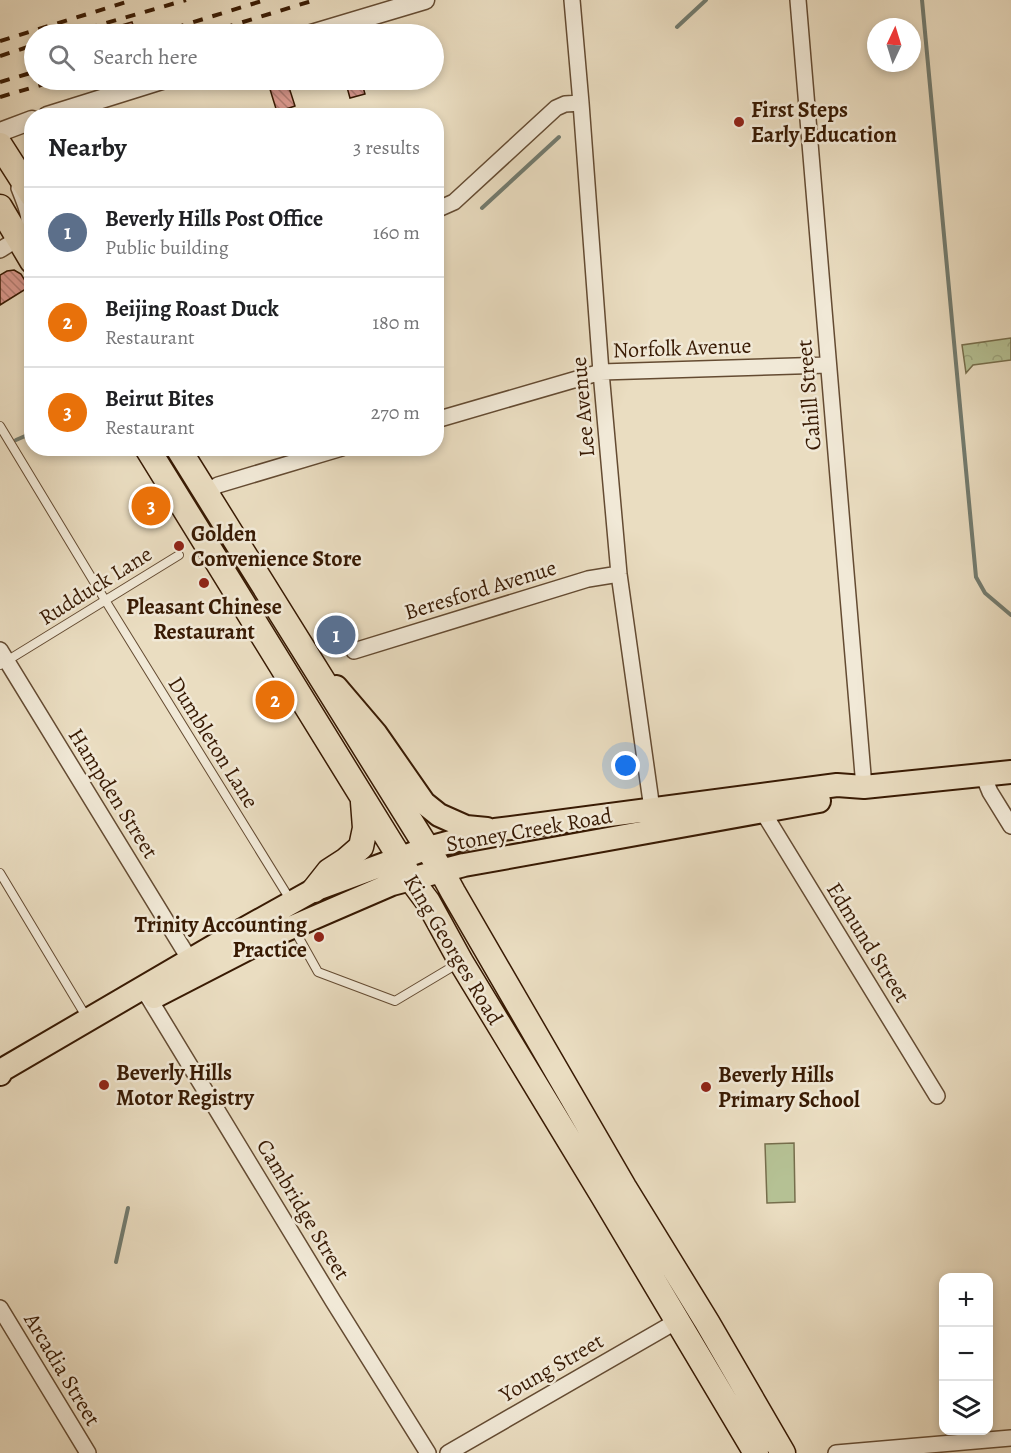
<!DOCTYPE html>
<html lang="en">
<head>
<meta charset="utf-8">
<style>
	:root { --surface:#fff; --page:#f2f2f2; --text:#202124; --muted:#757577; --line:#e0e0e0; --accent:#db2777 }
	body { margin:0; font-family:Alegreya,serif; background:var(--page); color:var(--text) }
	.controls { position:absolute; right:18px; bottom:18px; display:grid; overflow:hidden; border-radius:12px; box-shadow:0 3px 9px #0003 }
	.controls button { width:54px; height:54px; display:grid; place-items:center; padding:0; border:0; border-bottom:2px solid var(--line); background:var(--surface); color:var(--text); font:30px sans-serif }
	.compass { position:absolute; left:867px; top:18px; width:54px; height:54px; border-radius:50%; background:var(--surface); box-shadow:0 3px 9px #0003; rotate:4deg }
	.you { position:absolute; left:626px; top:766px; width:21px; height:21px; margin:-15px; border:4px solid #fff; border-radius:50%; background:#1a73e8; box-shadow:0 0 0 9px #1a73e833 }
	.badge { display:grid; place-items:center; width:39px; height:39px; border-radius:50%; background:var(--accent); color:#fff; font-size:20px; font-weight:700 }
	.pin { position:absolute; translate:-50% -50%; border:3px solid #fff; box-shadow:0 2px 6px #0006 }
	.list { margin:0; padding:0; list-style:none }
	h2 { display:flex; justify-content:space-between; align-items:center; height:78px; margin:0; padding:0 24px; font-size:26px }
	h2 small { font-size:20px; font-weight:400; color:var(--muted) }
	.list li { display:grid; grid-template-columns:39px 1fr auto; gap:18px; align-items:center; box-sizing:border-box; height:90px; padding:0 24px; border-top:2px solid var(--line) }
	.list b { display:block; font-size:22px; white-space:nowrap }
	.list p { margin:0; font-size:20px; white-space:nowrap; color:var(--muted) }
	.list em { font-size:20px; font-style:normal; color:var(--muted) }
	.icon { flex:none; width:33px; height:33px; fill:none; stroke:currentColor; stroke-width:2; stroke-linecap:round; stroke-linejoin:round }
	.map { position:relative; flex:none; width:1011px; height:1453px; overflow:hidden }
	.search { position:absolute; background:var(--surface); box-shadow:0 3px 9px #0003; left:24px; top:24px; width:420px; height:66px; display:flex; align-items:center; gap:15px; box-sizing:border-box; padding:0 21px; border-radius:33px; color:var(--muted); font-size:22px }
	.panel { position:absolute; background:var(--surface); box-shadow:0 3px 9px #0003; left:24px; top:108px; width:420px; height:348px; border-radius:24px }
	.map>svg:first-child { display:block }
	.forest { fill:url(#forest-crowns); stroke:#766e4c; stroke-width:1.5 }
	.pitch { fill:#b5c194; stroke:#766e4c; stroke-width:1.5 }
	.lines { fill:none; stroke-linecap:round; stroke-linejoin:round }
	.stream { stroke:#727b6f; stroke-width:4 }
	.building { fill:url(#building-back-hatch); stroke:#381a03; stroke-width:1.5 }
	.service-casing { stroke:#644b32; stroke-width:10 }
	.minor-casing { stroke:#644b32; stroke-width:18 }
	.tertiary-casing { stroke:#644b32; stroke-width:21 }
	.primary-casing { stroke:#381a03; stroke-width:26 }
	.trunk-casing { stroke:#381a03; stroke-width:27 }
	.service { stroke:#f1e9d7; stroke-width:8 }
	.minor { stroke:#f1e9d7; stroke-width:15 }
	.tertiary { stroke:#f1e9d7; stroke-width:18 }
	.primary { stroke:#eaddc1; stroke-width:22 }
	.trunk { stroke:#eaddc1; stroke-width:24 }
	.rail { stroke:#381a03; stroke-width:4; stroke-dasharray:10 10; stroke-linecap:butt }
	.poi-dot { fill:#8f2418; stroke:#f1e9d7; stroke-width:2 }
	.labels { text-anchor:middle; stroke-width:5; stroke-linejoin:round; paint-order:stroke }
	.poi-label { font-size:22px; font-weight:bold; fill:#381a03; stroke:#f1e9d7; text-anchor:start }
	.street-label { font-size:22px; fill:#381a03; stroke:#f1e9d7 }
</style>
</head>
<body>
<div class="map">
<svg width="1011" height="1453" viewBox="0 0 1011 1453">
	<defs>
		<pattern id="forest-crowns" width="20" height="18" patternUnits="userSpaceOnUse" patternTransform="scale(1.5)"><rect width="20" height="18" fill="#b5c194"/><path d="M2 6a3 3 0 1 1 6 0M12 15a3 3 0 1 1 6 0" fill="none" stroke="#9ca57e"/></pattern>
		<pattern id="building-back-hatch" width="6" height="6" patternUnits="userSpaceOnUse" patternTransform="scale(1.5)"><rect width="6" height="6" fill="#dc9a90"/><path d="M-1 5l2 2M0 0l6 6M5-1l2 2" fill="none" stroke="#b37d73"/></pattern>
	</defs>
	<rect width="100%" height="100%" fill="#eaddc1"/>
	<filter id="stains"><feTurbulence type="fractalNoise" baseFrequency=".00333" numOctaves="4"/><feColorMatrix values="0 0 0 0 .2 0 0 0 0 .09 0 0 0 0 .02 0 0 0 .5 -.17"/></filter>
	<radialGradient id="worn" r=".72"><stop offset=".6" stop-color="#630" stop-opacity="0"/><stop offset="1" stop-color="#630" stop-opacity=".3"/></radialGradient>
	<path class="forest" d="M 1011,338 L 1011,360 L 973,365 L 966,373 L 962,345 Z"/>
	<path class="pitch" d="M 794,1143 L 795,1202 L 767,1203 L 765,1144 Z"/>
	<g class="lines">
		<path class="stream" d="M 922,0 L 976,577 L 985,593 L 1011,615
			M 677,27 L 706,0
			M 482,208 L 559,137
			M 16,440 L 32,433
			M 116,1262 L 128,1208"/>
	</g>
	<path class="building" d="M 132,22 L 136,34 L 99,34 L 98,32 Z
		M 345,80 L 361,80 L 365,94 L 350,98 Z
		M 287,81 L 295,106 L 277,112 L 269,86 Z
		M 14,270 L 21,274 L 29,287 L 0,305 L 0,275 L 7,271 Z"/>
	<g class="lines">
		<defs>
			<path id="service" d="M 91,103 L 95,116
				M 0,426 L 105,600 L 291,901
				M 0,665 L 179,555
				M 0,873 L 87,1018
				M 294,929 L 318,972 L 395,1001 L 457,964"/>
			<path id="minor" d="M 572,0 L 581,103 L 601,372 L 619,574 L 652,809
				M 798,0 L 864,787
				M 436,210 L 454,202 L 556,108 L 565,104 L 581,103
				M 0,250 C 35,228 34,226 19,188
				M 436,420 L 601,372 L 828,365
				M 206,493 L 218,485 L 342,448
				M 0,650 L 190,960
				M 354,651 L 588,579 L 619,574
				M 983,775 L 990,792 L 1011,826
				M 763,812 L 937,1096
				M 144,990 L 333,1301 L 428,1453
				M 0,1308 L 88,1453
				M 448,1453 L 677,1321
				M 836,1453 L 1011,1438"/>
			<path id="tertiary" d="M 311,34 L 425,0
				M 47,116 L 162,80
				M 0,132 L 32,120"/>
			<path id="primary" d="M 336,687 L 376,734 L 424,803 L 439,815 L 466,827 L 487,829
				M 154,997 L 274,935 L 392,884 L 464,865 L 819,801
				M 0,1074 L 2,1070 L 221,942 L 314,890 L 428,848 L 495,830 L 837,785 L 864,787 L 1011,772"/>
			<path id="trunk" d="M 0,145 L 32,195
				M 0,207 L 32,261
				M 147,448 L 400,858 L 410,878 L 428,902 L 461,962 L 603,1196 L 756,1453
				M 178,448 L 441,870 L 453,892 L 624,1187 L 707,1322 L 783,1453
				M 314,890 L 329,871 L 346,860 L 361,847 L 365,828 L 363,802"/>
		</defs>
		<use href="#service" class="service-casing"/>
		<use href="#minor" class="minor-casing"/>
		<use href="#tertiary" class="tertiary-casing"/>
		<use href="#primary" class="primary-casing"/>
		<use href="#trunk" class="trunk-casing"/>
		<use href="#service" class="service"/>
		<use href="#minor" class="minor"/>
		<use href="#tertiary" class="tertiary"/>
		<use href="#primary" class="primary"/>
		<use href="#trunk" class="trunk"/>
		<path class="rail" d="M 68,34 L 186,0
			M 155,34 L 265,0
			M 204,34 L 315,0
			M 0,41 L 133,0
			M 0,56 L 34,45
			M 0,82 L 34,72
			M 0,97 L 58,80"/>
	</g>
	<g class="poi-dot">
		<circle cx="739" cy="122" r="6"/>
		<circle cx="179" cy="546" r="6"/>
		<circle cx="204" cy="583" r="6"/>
		<circle cx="319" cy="937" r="6"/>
		<circle cx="104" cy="1085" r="6"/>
		<circle cx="706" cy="1087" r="6"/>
	</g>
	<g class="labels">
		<g class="poi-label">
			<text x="751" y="117">First Steps<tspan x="751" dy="25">Early Education</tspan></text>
			<text x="191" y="541">Golden<tspan x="191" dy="25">Convenience Store</tspan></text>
			<text x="204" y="614" text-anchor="middle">Pleasant Chinese<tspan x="204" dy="25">Restaurant</tspan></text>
			<text x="307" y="932" text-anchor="end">Trinity Accounting<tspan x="307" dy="25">Practice</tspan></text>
			<text x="116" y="1080">Beverly Hills<tspan x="116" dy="25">Motor Registry</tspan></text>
			<text x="718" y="1082">Beverly Hills<tspan x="718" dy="25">Primary School</tspan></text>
		</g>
		<g class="street-label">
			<text transform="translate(682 347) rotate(-2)" y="8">Norfolk Avenue</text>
			<text transform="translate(808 395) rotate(-95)" y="8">Cahill Street</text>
			<text transform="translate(582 407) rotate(-95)" y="8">Lee Avenue</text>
			<text transform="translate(95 585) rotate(-32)" y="8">Rudduck Lane</text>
			<text transform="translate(480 589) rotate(-17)" y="8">Beresford Avenue</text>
			<text transform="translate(214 742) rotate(58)" y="8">Dumbleton Lane</text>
			<text transform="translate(114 793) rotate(58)" y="8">Hampden Street</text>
			<text transform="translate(529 829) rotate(-10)" y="8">Stoney Creek Road</text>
			<text transform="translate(869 942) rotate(58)" y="8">Edmund Street</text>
			<text transform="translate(454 949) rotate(59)" y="8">King Georges Road</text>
			<text transform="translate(304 1209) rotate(59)" y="8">Cambridge Street</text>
			<text transform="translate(551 1367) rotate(-30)" y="8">Young Street</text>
			<text transform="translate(63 1369) rotate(59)" y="8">Arcadia Street</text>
		</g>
	</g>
	<rect width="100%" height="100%" filter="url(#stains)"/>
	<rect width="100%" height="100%" fill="url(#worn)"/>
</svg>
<div class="controls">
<button>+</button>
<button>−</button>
<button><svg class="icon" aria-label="layers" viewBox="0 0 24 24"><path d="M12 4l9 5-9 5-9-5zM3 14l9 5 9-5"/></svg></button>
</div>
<svg class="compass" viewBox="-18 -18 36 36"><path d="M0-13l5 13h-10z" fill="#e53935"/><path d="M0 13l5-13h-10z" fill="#757577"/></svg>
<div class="you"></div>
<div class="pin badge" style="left:336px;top:635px;background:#5c6f8a">1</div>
<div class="pin badge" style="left:275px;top:700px;background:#e8710a">2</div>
<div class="pin badge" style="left:151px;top:506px;background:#e8710a">3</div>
<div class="search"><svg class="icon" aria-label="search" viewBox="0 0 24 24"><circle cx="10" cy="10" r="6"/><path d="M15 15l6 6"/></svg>Search here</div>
<section class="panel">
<h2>Nearby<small>3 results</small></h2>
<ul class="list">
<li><span class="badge" style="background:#5c6f8a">1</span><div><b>Beverly Hills Post Office</b><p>Public building</p></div><em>160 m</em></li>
<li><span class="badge" style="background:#e8710a">2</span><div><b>Beijing Roast Duck</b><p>Restaurant</p></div><em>180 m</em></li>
<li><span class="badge" style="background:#e8710a">3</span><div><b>Beirut Bites</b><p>Restaurant</p></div><em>270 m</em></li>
</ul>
</section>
</div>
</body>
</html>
